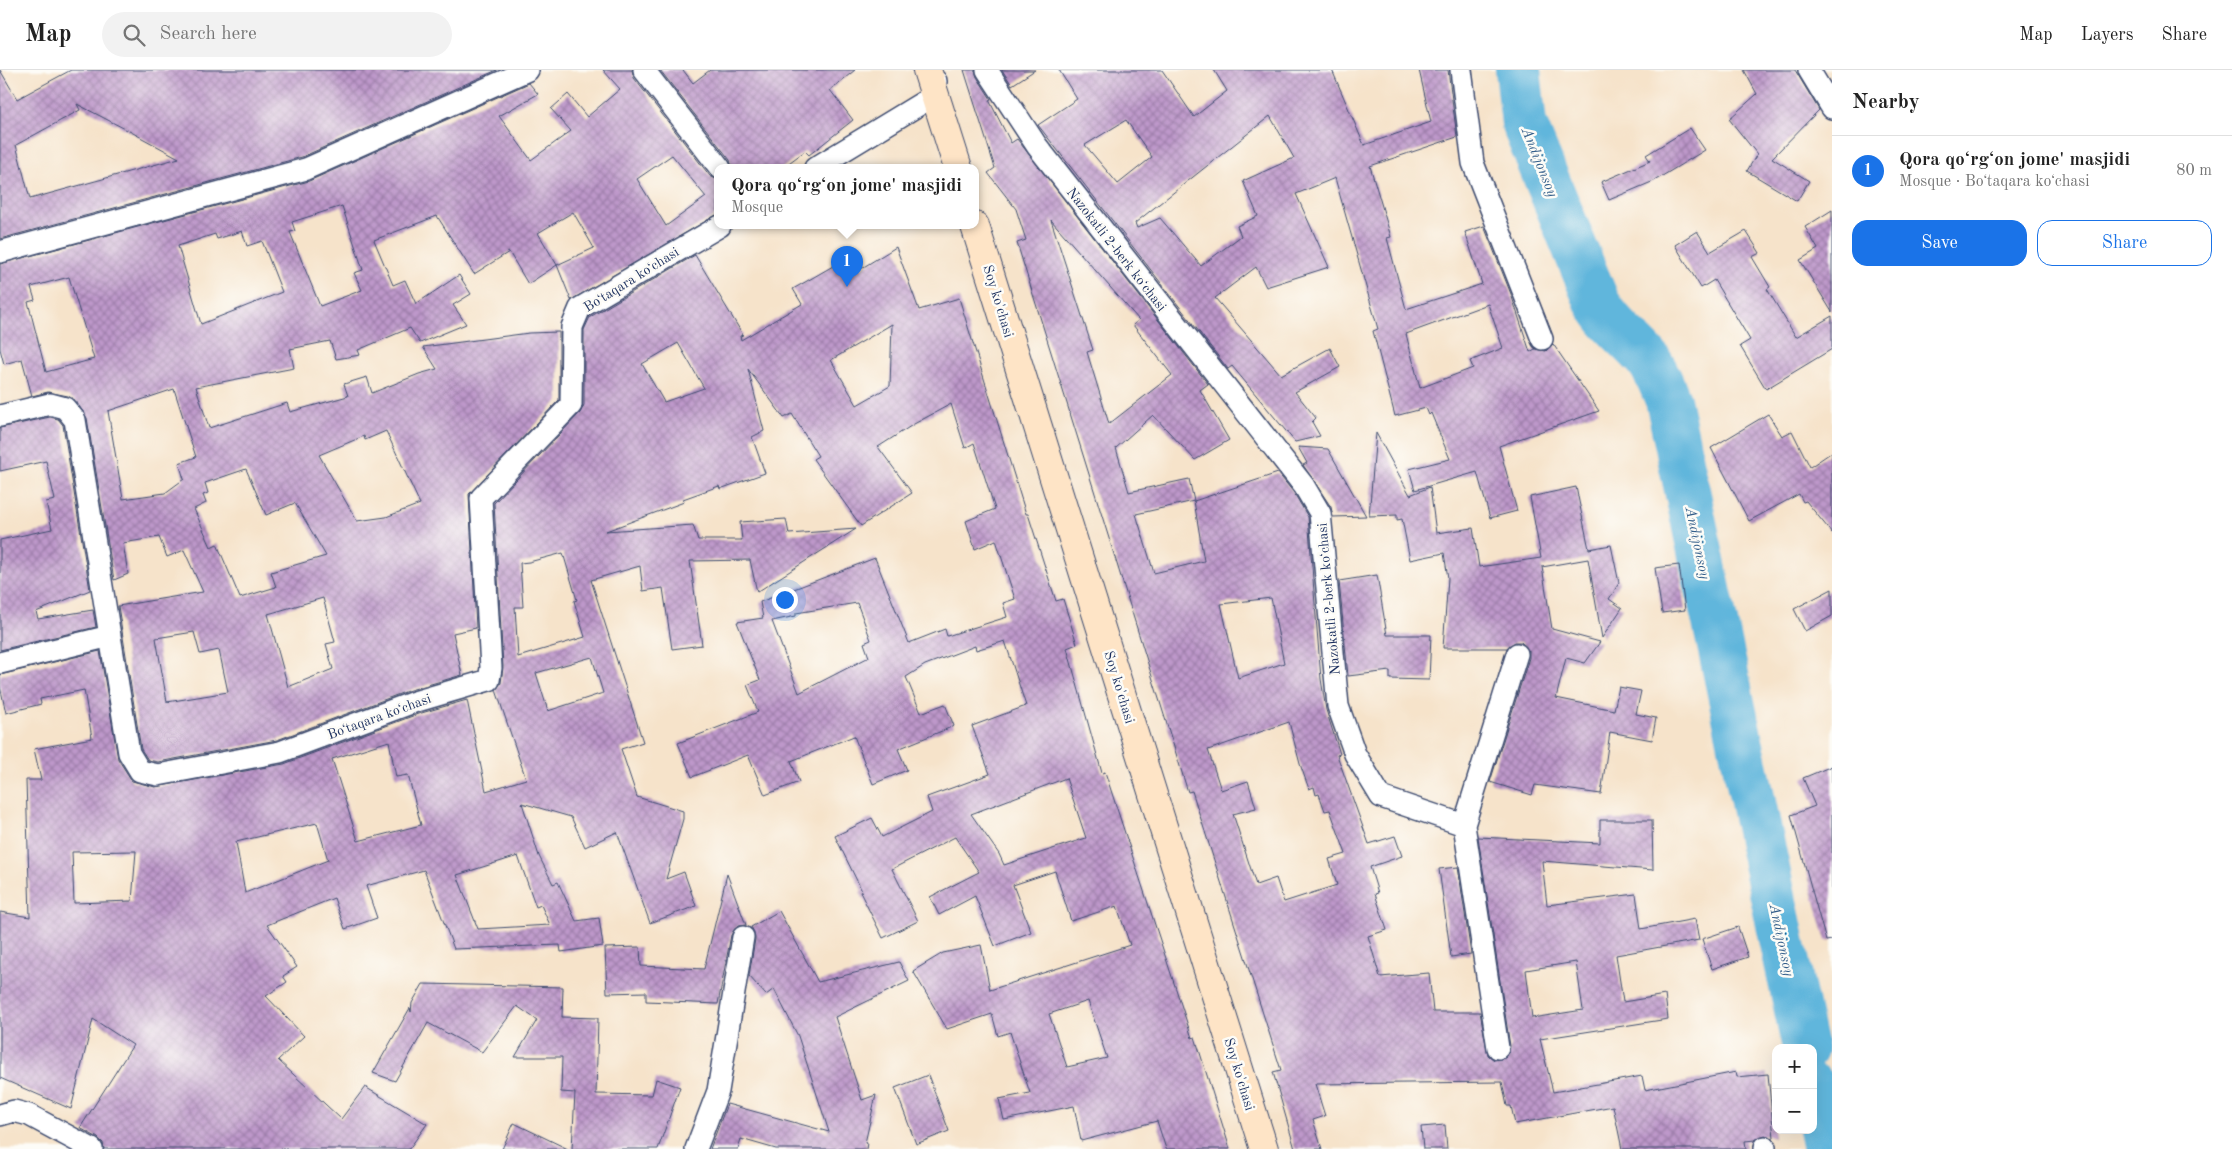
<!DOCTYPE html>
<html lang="en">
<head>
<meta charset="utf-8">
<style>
	:root { --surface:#fff; --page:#f2f2f2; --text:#222; --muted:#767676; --line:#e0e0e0; --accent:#1a73e8 }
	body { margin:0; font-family:"Old Standard TT",serif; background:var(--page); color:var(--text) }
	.controls { position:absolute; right:15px; bottom:15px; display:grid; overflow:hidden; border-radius:10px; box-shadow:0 5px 20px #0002 }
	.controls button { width:45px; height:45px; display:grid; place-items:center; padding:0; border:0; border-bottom:1px solid var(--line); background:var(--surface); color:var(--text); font:25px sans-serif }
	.you { position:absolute; left:784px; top:529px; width:18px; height:18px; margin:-12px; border:4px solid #fff; border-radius:50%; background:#1a73e8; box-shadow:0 0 0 8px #1a73e833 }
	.badge { display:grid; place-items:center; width:32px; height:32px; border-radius:50%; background:var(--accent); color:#fff; font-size:16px; font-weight:700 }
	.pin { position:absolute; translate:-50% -41px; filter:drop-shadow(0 1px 2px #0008) }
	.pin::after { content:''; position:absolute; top:26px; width:18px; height:15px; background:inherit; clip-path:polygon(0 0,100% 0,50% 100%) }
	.popup { position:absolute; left:714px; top:94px; width:265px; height:65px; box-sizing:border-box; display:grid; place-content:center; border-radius:10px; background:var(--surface); filter:drop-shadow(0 1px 4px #0005); font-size:16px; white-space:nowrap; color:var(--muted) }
	.popup b { font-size:19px; color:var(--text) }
	.popup::after { content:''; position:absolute; left:50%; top:100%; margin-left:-10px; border:10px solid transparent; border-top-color:var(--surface) }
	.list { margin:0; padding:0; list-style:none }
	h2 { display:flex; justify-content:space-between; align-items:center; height:65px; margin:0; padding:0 20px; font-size:21px }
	h2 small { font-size:16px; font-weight:400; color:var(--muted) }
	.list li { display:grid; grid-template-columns:32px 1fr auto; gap:15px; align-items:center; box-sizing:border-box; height:70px; padding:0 20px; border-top:1px solid var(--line) }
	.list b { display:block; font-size:19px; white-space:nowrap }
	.list p { margin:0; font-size:16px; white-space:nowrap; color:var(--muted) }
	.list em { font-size:16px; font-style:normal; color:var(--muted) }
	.actions { display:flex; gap:10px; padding:15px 20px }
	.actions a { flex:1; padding:11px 0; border:1px solid var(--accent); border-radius:15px; text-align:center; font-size:18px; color:var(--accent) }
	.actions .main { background:var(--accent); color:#fff }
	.icon { flex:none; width:28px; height:28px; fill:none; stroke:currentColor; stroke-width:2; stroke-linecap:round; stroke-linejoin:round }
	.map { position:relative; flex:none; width:1832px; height:1079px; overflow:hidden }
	header { display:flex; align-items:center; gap:30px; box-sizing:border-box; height:70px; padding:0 25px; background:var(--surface); border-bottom:1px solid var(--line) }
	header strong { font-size:24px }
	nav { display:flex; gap:28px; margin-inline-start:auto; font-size:18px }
	.search { width:350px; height:45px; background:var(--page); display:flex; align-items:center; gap:12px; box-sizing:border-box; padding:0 18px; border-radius:28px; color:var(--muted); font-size:19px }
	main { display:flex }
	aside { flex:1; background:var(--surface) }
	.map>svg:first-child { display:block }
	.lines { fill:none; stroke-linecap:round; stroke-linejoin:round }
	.river { stroke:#60b6dc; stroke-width:46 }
	.building { fill:url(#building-cross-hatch); fill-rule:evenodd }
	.street-casing { stroke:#3c4a6e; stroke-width:24 }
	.secondary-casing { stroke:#3c4a6e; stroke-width:30 }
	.street { stroke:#fff; stroke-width:21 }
	.secondary { stroke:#fee4c6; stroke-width:28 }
	.labels { text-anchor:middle; stroke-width:5; stroke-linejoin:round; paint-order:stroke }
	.street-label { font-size:14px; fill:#1b2f5e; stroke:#fdfcf7 }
	.water-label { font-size:15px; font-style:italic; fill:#335e8a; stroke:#fdfcf7 }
</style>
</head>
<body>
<header>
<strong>Map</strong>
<div class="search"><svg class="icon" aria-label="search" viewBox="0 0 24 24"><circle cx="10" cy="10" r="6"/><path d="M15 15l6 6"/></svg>Search here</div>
<nav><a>Map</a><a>Layers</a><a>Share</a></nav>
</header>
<main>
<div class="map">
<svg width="1832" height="1079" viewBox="0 0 1832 1079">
	<defs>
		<pattern id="building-cross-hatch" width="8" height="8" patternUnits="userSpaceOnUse" patternTransform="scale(1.25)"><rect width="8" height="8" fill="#be98ca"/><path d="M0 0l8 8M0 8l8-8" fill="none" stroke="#9a7ca7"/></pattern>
	</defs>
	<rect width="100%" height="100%" fill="#fdfcf7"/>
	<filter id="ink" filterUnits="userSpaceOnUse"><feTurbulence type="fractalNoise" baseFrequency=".02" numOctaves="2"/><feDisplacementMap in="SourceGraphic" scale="10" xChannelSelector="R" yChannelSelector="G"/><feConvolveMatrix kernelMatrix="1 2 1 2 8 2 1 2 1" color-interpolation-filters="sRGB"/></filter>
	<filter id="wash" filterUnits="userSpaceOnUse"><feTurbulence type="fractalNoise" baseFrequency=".0096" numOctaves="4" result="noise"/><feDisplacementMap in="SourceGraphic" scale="20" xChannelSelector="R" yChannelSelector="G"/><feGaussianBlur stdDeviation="1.12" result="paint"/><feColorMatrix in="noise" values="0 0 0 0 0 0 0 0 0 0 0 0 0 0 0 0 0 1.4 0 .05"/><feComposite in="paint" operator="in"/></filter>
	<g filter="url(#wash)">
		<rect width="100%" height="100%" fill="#f6e3ca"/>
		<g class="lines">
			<path class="river" d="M 1518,0 L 1524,54 L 1597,232 C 1610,255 1630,269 1647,288 C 1657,301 1662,316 1668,330 L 1805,978
				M 1813,1016 L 1826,1079"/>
		</g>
		<g id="blocks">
			<path class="building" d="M 0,0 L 17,29 L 71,0 L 497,0 L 302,87 L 0,169 ZM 77,34 L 131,62 L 179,88 L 30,129 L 16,75 L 80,40 Z
				M 603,0 L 632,0 L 634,8 L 710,106 L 718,110 L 718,144 L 571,230 L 557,195 L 528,214 L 509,182 L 474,204 L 437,146 L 374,170 L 393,215 L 405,210 L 416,234 L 459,205 L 471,224 L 453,235 L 466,254 L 420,273 L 410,258 L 358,280 L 360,285 L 336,289 L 330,271 L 290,279 L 294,298 L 196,317 L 209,358 L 287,333 L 290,342 L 348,326 L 344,314 L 367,307 L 372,323 L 419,304 L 437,299 L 423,277 L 529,263 L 559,262 L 559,330 L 469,424 L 476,558 L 453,563 L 462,605 L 410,620 L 277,670 L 158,692 L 148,690 L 141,679 L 118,536 L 203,522 L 184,480 L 167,487 L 159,467 L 123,473 L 128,504 L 114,510 L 87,348 L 75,330 L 68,326 L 48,322 L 32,326 L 22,289 L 4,294 L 0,279 L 0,194 L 309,111 L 529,13 L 538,24 L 499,46 L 531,90 L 571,61 L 551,39 L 568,24 L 587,47 L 620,19 ZM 672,85 L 706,127 L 666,156 L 637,109 ZM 342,136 L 363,200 L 354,203 L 362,220 L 320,236 L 290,162 L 295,161 L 292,152 ZM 573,142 L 594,178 L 557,195 L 538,163 ZM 242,161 L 247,176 L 262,171 L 282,222 L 201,254 L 178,176 L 215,164 L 217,169 ZM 69,207 L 94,289 L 46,302 L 28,232 L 35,230 L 31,217 ZM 174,319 L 196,387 L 179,393 L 184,409 L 165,423 L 123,429 L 108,341 ZM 386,361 L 420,434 L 386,447 L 357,451 L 319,385 L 364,366 L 365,370 ZM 246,399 L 266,445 L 295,433 L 326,486 L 271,502 L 276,517 L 240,528 L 217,474 L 211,477 L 194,439 L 206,433 L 203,425 L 208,423 L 205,413 ZM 323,528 L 335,572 L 326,574 L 333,599 L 288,617 L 268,544 ZM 194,562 L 200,584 L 219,580 L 228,622 L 167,632 L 156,568 Z
				M 660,0 L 683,0 L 693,13 L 710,0 L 855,0 L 830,20 L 853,50 L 809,85 L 805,81 L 782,98 L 732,98 L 730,90 Z
				M 964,0 L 975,0 L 977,7 L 991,29 L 989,30 L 1011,73 L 1017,69 L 1208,314 L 1200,320 L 1229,370 L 1195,390 L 1153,345 L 1116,378 L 1129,422 L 1189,409 L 1194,431 L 1278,403 L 1294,423 L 1308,447 L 1321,609 L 1326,640 L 1340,684 L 1337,685 L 1369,774 L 1395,766 L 1402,786 L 1370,797 L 1378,823 L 1375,824 L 1387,860 L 1368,866 L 1380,907 L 1429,903 L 1433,942 L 1480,942 L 1488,985 L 1494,990 L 1505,988 L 1509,983 L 1510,976 L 1478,767 L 1600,773 L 1600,750 L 1652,750 L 1653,800 L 1542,791 L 1547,835 L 1636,824 L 1641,859 L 1695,849 L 1699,870 L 1616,885 L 1623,932 L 1665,925 L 1668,949 L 1540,969 L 1553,1022 L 1642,1006 L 1645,1020 L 1736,1002 L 1737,1007 L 1768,1004 L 1774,1068 L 1765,1065 L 1755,1070 L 1745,1071 L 1746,1079 L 1622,1079 L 1613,1036 L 1515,1054 L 1511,1036 L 1507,1036 L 1502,1012 L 1315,1014 L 1325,1046 L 1313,1050 L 1322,1079 L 1295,1079 L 1273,1002 L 1281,1000 L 1192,721 L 1188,722 L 1017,173 L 1026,170 L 1016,139 L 988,103 L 995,98 ZM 1051,150 L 1139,250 L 1133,255 L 1172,305 L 1109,354 L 1087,282 L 1093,280 ZM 1194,431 L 1204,491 L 1154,503 L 1136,444 ZM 1271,528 L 1284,593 L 1238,608 L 1221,534 ZM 1289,652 L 1300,694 L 1309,719 L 1314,717 L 1316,725 L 1319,724 L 1325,741 L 1330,740 L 1346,784 L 1329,789 L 1337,815 L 1284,832 L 1276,808 L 1256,815 L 1233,744 L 1256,738 L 1248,711 L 1221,720 L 1208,680 ZM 1576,892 L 1583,940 L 1532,948 L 1526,900 Z
				M 1002,0 L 1035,0 L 1012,15 Z
				M 1059,0 L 1162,0 L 1194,47 L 1227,21 L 1214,0 L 1332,0 L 1364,75 L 1431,52 L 1419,0 L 1448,0 L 1457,67 L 1370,96 L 1391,167 L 1387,168 L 1406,239 L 1482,214 L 1465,162 L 1484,156 L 1511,224 L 1530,282 L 1535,279 L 1546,281 L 1553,274 L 1599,341 L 1499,376 L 1517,441 L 1490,448 L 1477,402 L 1415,420 L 1409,399 L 1450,389 L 1431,343 L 1429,345 L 1426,338 L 1395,346 L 1373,261 L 1378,259 L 1335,108 L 1296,124 L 1329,197 L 1266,217 L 1256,197 L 1215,228 L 1281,305 L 1330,278 L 1340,297 L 1295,322 L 1316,348 L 1312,352 L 1320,366 L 1295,372 L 1232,296 L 1228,299 L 1038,55 L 1077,29 ZM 1270,46 L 1294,88 L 1243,111 L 1258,146 L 1237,156 L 1241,166 L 1201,196 L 1160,148 L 1137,158 L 1135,153 ZM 1126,50 L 1152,87 L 1118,114 L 1085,75 ZM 1488,234 L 1503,278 L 1470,291 L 1473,298 L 1420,318 L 1406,264 Z
				M 1744,0 L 1795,0 L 1819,40 L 1772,88 L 1809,111 L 1797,131 L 1747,101 L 1757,84 L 1729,49 L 1757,24 Z
				M 1690,58 L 1705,80 L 1654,111 L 1609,130 L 1601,112 L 1650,91 L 1646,85 Z
				M 1832,140 L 1832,242 L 1800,190 L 1818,179 L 1805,157 Z
				M 1697,161 L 1710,182 L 1746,161 L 1760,183 L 1752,187 L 1770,217 L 1767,219 L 1796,267 L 1832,246 L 1832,279 L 1766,319 L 1740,276 L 1750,270 L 1714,210 L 1701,218 L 1675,175 Z
				M 896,177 L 919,240 L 959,228 L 1026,444 L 1028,444 L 1056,531 L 1063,529 L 1077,574 L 1067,578 L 1102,703 L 1105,702 L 1192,968 L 1195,967 L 1230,1079 L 1166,1079 L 1157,1051 L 1081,1071 L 1074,1036 L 1004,1050 L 999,1029 L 1030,1023 L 1010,962 L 998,966 L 992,944 L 947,959 L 913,901 L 943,883 L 981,875 L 990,920 L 1130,875 L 1117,836 L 1071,851 L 1055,801 L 1013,815 L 1031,862 L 995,876 L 975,826 L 939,845 L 930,827 L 979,802 L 955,767 L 892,799 L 918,851 L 883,868 L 860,822 L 862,821 L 835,766 L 872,748 L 882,767 L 932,742 L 927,727 L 990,704 L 972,656 L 1026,636 L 1005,571 L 976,580 L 975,576 L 925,595 L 906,607 L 921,643 L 945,634 L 954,656 L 898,679 L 907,700 L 873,714 L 854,666 L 791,691 L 799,712 L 765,725 L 748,685 L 692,707 L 678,673 L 758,642 L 747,615 L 760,610 L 737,552 L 763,548 L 760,532 L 875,488 L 909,573 L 945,559 L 947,566 L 1007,547 L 1003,533 L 1015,529 L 996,470 L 975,479 L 966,451 L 995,439 L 974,373 L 965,378 L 951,334 L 914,354 L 878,377 L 912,423 L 861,456 L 813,389 L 818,386 L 792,344 L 784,348 L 748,299 L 764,361 L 752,367 L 765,403 L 720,419 L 719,416 L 683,429 L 684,432 L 606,461 L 693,455 L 698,470 L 742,470 L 740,452 L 786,449 L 789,464 L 856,459 L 757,522 L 750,490 L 690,491 L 702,575 L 672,579 L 663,518 L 643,521 L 640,496 L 591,510 L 643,672 L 621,679 L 637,727 L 683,741 L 683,749 L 666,809 L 684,802 L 696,836 L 650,853 L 617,762 L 585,777 L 571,747 L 522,733 L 539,786 L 553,814 L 558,812 L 576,851 L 599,848 L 603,876 L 561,882 L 560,875 L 454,879 L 424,800 L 366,816 L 377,848 L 345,859 L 334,828 L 267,855 L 297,897 L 283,906 L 287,912 L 266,926 L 304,966 L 278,990 L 341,1049 L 365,1017 L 427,1054 L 409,1079 L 104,1079 L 103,1073 L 98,1068 L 80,1058 L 133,975 L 93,949 L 71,1039 L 0,1008 L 0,842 L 30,847 L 26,710 L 41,710 L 34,679 L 92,668 L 84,620 L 40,629 L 41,634 L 6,643 L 0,616 L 0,605 L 100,581 L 118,689 L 132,711 L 155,717 L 284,694 L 418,644 L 467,630 L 486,721 L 526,709 L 496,620 L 501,613 L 503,597 L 494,433 L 580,343 L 584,335 L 584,260 L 590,247 L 695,185 L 743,265 L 740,266 L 741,270 L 802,234 L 793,219 L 854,184 L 862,198 ZM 892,254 L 890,316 L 857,335 L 831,290 ZM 678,273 L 704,318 L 664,332 L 642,294 ZM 563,483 L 577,530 L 574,531 L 585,567 L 518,587 L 515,537 L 523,537 L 520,493 L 529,492 ZM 857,533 L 871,570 L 864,573 L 869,587 L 799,623 L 772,551 L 796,546 L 796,543 ZM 592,587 L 603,623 L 548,641 L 536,603 ZM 389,671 L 396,707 L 408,705 L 421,755 L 358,771 L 332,689 ZM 1066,708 L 1086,768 L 1004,795 L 999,784 L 971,744 ZM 317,753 L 328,790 L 245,823 L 236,772 ZM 136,781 L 132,831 L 74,833 L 72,782 ZM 518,786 L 536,837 L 541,835 L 550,855 L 478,859 L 457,805 ZM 1088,931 L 1107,988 L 1067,997 L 1049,944 Z
				M 1768,344 L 1782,366 L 1792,361 L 1810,397 L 1832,382 L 1832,463 L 1806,431 L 1803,432 L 1799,424 L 1749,451 L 1711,378 Z
				M 50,347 L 58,349 L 63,355 L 90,520 L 36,542 L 38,549 L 93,540 L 96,557 L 0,580 L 0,470 L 52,459 L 46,432 L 55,430 L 46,391 L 0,401 L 0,358 Z
				M 1376,363 L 1410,425 L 1430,417 L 1436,463 L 1473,458 L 1479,497 L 1541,488 L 1530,427 L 1576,417 L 1589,479 L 1611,475 L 1619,513 L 1609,529 L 1622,538 L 1602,568 L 1588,489 L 1542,497 L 1552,559 L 1600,572 L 1585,593 L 1566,588 L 1556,628 L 1614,640 L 1619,617 L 1641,621 L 1636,644 L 1656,648 L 1652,670 L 1610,662 L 1601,724 L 1535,715 L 1532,725 L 1490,712 L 1529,588 L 1529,581 L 1521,572 L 1515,572 L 1507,578 L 1443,578 L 1448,508 L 1444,483 L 1410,490 L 1402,449 L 1397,450 L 1397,445 L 1369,446 Z
				M 1298,377 L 1328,379 L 1366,446 L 1333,447 L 1331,437 L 1303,395 L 1307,393 Z
				M 1679,495 L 1685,540 L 1662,543 L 1655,498 Z
				M 1377,505 L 1387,565 L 1431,565 L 1429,610 L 1390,609 L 1390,601 L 1348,606 L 1339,511 Z
				M 1832,519 L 1832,546 L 1805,561 L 1794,539 Z
				M 1832,696 L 1832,870 L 1826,871 L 1791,745 L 1815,736 L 1803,708 Z
				M 1458,797 L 1471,884 L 1451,887 L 1439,799 Z
				M 727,804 L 746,855 L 738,856 L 731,865 L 718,934 L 646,931 L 646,922 L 607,923 L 605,878 L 640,877 L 641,896 L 704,899 Z
				M 779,841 L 818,912 L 899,892 L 909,911 L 835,947 L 862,1030 L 876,1025 L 865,1073 L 867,1073 L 866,1079 L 776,1079 L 741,1069 L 738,1079 L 710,1079 L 727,1034 L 829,1062 L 798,966 L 774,919 L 766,925 L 749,906 L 755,869 L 754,862 L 751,857 Z
				M 1738,857 L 1748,887 L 1712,899 L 1702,869 Z
				M 423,914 L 563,917 L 562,947 L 598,948 L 596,1024 L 652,1025 L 656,1009 L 680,1017 L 658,1079 L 572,1079 L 575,1023 L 561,1022 L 562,987 L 515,987 L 537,950 L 517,936 L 482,982 L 428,953 L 395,1011 L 373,1003 L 410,938 L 411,942 L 412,933 Z
				M 928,1005 L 949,1061 L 916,1074 L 895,1018 Z
				M 514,1053 L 568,1079 L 502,1079 Z
				M 1445,1055 L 1447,1079 L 1423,1079 L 1421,1057 Z"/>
		</g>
	</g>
	<g filter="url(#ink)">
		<use href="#blocks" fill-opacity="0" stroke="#3c4a6e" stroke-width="1"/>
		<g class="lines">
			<defs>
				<path id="street" d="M 644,0 L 720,98
					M 987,0 L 1037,76 L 1304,416 L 1320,443 L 1338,636 L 1355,684 L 1381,727 L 1464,755 L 1498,978
					M 1461,0 L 1473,93 L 1542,269
					M 1809,0 L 1832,38
					M 815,98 L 935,25 L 936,11
					M 0,182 L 306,99 L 528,0
					M 0,346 L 50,334 L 65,338 L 75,350 L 129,683 L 140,701 L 158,705 L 280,682 L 414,632 L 489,610 L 491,598 L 481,428 L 571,335 L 572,257 L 580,238 L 720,156
					M 0,593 L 110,566
					M 1464,755 L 1517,584
					M 0,1045 L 14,1041 L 29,1045 L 92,1079
					M 1765,1077 L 1765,1079
					M 696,1079 L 718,1021 L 743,867"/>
				<path id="secondary" d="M 927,0 L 958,98
					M 975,156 L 1264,1079"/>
			</defs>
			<use href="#street" class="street-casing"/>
			<use href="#secondary" class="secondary-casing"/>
			<use href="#street" class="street"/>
			<use href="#secondary" class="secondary"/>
		</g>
	</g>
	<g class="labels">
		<g class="street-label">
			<text transform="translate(1117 179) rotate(52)" y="5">Nazokatli 2-berk koʻchasi</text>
			<text transform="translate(631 209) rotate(-32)" y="5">Boʻtaqara koʻchasi</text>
			<text transform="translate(999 231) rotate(73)" y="5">Soy ko'chasi</text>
			<text transform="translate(1328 529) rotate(-95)" y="5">Nazokatli 2-berk koʻchasi</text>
			<text transform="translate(1120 617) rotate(73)" y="5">Soy ko'chasi</text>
			<text transform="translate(379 646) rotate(-20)" y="5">Boʻtaqara koʻchasi</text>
			<text transform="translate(1240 1004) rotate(73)" y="5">Soy ko'chasi</text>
		</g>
		<g class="water-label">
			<text transform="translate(1540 92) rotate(68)" y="5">Andijonsoy</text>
			<text transform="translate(1698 473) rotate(78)" y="5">Andijonsoy</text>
			<text transform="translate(1782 870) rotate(78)" y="5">Andijonsoy</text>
		</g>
	</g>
</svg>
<div class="controls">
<button>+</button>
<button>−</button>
</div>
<div class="you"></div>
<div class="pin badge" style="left:847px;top:217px">1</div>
<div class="popup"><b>Qora qoʻrgʻon jome' masjidi</b>Mosque</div>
</div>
<aside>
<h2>Nearby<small></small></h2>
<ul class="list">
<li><span class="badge">1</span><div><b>Qora qoʻrgʻon jome' masjidi</b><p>Mosque · Boʻtaqara koʻchasi</p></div><em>80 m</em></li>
</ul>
<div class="actions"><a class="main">Save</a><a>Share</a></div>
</aside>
</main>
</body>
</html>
